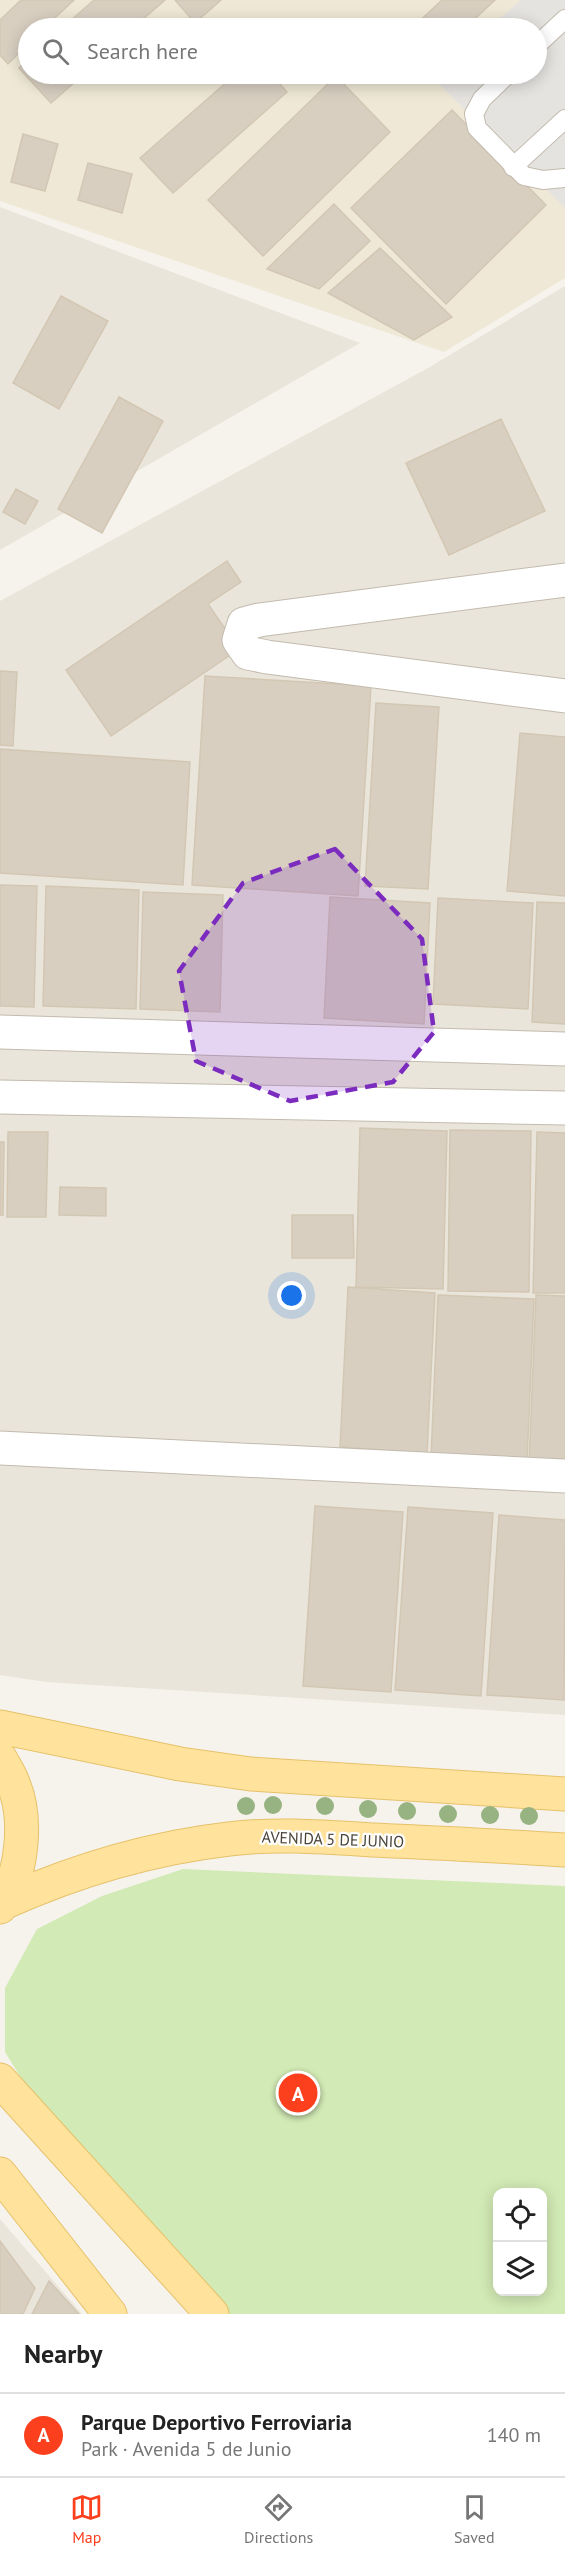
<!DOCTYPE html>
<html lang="en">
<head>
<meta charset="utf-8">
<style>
	:root { --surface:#fff; --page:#f6f6f6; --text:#222; --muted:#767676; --line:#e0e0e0; --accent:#fc3f1d }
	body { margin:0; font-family:"PT Sans",sans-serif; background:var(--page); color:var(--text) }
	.controls { position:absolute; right:18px; bottom:18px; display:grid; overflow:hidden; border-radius:12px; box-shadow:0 3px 15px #0003 }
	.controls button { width:54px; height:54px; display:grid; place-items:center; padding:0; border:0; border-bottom:2px solid var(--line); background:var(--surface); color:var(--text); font:30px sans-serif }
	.you { position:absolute; left:292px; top:1296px; width:21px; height:21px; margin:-15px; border:4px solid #fff; border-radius:50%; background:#1a73e8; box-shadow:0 0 0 9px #1a73e833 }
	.badge { display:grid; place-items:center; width:39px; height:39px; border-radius:50%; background:var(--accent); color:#fff; font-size:20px; font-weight:700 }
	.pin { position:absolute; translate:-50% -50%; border:3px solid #fff; box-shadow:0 2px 6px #0006 }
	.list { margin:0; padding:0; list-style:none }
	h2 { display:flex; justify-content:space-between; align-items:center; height:78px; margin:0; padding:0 24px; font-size:26px }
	h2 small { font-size:20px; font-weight:400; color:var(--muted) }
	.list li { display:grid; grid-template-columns:39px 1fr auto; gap:18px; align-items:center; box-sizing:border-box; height:84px; padding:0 24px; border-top:2px solid var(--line) }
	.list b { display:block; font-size:22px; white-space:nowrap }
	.list p { margin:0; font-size:20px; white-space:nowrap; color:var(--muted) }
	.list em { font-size:20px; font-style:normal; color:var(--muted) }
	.icon { flex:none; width:33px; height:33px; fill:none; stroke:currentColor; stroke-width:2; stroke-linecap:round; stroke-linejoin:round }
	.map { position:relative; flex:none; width:565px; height:2314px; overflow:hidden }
	.search { position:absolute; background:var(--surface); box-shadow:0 3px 15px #0003; left:18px; right:18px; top:18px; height:66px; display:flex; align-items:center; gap:15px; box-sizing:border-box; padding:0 21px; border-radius:33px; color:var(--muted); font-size:22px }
	.sheet { height:162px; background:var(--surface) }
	nav { display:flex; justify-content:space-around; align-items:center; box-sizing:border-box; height:84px; border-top:2px solid var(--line); background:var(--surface); font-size:16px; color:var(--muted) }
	nav a { display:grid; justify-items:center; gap:3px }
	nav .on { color:var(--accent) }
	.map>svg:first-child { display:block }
	.residential { fill:#eae5da }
	.education { fill:#efe8d6; fill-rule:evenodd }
	.park { fill:#d2eab5; fill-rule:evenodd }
	.parking { fill:#e5e3e0 }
	.building { fill:#d8cfc1; stroke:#d3c7b4; stroke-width:1.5 }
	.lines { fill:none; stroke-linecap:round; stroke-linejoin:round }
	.service-casing { stroke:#c2bbae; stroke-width:20 }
	.minor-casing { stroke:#c2bbae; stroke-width:35 }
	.primary-casing { stroke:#e6c16a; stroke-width:35 }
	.service { stroke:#fff; stroke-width:18 }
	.minor { stroke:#fff; stroke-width:33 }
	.primary { stroke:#ffe39c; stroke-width:33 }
	.tree { fill:#97b381 }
	.marked { fill:#7b2cbf; fill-opacity:0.2; stroke:#7b2cbf; stroke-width:4.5; stroke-dasharray:12 8; stroke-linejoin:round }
	.labels { text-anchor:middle; stroke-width:4.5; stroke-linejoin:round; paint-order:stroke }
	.street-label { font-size:16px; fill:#4b4439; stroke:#fff }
</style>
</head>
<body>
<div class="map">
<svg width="565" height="2314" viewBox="0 0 565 2314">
	<rect width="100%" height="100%" fill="#f6f3ec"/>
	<path class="residential" d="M 0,207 L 360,343 L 0,550 Z
		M 565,286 L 565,1715 L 46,1682 L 0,1675 L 0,601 L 428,368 Z
		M 0,2219 L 82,2314 L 0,2314 Z"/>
	<path class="education" d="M 0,0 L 565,0 L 565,278 L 444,352 L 0,201 ZM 28,28 L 536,28 L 536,74 L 28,74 Z"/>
	<path class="park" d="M 183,1869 L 565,1886 L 565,2314 L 197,2314 L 56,2135 L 5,2052 L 5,1988 L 37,1929 L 102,1896 ZM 498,2192 L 542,2192 L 542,2292 L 498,2292 Z"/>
	<path class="parking" d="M 521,0 L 565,0 L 565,208 L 433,78 L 438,74 L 536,74 L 536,28 L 489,28 Z"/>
	<path class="building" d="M 21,0 L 74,0 L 44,28 L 28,28 L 28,44 L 8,64 L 0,55 L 0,20 Z
		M 94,0 L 165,0 L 133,28 L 62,28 Z
		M 175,0 L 221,0 L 195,23 Z
		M 442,0 L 495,0 L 465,28 L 412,28 Z
		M 28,59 L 28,74 L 84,74 L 51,103 L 19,68 Z
		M 236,74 L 271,74 L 287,92 L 173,193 L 140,158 Z
		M 336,76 L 390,132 L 263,256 L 208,200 Z
		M 452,110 L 546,205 L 446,304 L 351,208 Z
		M 23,134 L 58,144 L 45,191 L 11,182 Z
		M 88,163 L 132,174 L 122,213 L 78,200 Z
		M 334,204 L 370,241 L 319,289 L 267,269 Z
		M 380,248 L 452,317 L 414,340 L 328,293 Z
		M 61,296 L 108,321 L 59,409 L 13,383 Z
		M 119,397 L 163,421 L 102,533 L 58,509 Z
		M 501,419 L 545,511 L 449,555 L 406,463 Z
		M 16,489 L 38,501 L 25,524 L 3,512 Z
		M 227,561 L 241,582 L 208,604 L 239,649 L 111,736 L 66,670 Z
		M 0,671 L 17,672 L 13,746 L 0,745 Z
		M 205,676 L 371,686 L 358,896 L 192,885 Z
		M 376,703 L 439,707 L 428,889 L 365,886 Z
		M 520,733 L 565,737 L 565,896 L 507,891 Z
		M 0,749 L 190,762 L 183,885 L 0,873 Z
		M 0,885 L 37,886 L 34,1007 L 0,1006 Z
		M 46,886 L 139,890 L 136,1009 L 43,1006 Z
		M 143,892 L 223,895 L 220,1012 L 140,1009 Z
		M 330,897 L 430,903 L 424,1024 L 324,1018 Z
		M 438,898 L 533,903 L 528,1009 L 433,1004 Z
		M 537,902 L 565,903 L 565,1024 L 532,1022 Z
		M 360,1128 L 447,1131 L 443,1289 L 356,1287 Z
		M 450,1130 L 531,1131 L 529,1292 L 448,1291 Z
		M 8,1132 L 48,1132 L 46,1217 L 7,1217 Z
		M 537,1132 L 565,1133 L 565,1293 L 533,1293 Z
		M 0,1142 L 4,1142 L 3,1215 L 0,1215 Z
		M 60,1187 L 106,1188 L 106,1216 L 59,1215 Z
		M 292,1215 L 353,1215 L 354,1258 L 292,1258 Z
		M 348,1287 L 435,1293 L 427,1453 L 340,1447 Z
		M 438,1295 L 534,1299 L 527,1462 L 431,1458 Z
		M 536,1295 L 565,1296 L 565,1465 L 529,1464 Z
		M 315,1506 L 403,1512 L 391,1692 L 303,1686 Z
		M 408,1507 L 493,1513 L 481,1696 L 395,1690 Z
		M 499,1515 L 565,1520 L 564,1700 L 487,1695 Z
		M 0,2241 L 35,2288 L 23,2314 L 0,2314 Z
		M 49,2281 L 79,2314 L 32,2314 Z"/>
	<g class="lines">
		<defs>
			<path id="service" d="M 536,46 L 565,19
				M 508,74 L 482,99 L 474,114 L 477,128 L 524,176 L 543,180 L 565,178
				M 513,167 L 565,119"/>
			<path id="minor" d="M 565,580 L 259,620 L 244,624 L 239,640 L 248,653 L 267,657 L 565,696
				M 0,1032 L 565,1049
				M 0,1097 L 565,1108
				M 0,1448 L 565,1476"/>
			<path id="primary" d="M 0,1727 L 180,1764 L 251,1774 L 565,1794
				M 0,1758 C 4,1766 10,1774 13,1783 C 28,1818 23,1875 0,1907
				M 3,1903 C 74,1871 151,1848 229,1839 C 277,1833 326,1837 374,1840 C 438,1843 501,1846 565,1850
				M 0,2080 L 212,2314
				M 0,2174 L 110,2314"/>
		</defs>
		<use href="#service" class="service-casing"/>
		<use href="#minor" class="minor-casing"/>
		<use href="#primary" class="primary-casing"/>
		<use href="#service" class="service"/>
		<use href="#minor" class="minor"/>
		<use href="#primary" class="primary"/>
	</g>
	<g class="tree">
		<circle cx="273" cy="1805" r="9"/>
		<circle cx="246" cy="1806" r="9"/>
		<circle cx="325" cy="1806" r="9"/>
		<circle cx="368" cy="1809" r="9"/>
		<circle cx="407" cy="1811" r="9"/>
		<circle cx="448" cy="1814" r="9"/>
		<circle cx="490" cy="1815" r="9"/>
		<circle cx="529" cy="1816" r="9"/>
	</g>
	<path class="marked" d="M 335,849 L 422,939 L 434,1032 L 393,1082 L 290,1101 L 196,1061 L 179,971 L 243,883 Z"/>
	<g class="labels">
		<g class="street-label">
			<text transform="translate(333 1839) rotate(2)" y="6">AVENIDA 5 DE JUNIO</text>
		</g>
	</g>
</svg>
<div class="controls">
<button><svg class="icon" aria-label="locate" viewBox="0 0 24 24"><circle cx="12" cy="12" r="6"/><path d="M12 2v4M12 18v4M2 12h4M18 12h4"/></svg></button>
<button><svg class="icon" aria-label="layers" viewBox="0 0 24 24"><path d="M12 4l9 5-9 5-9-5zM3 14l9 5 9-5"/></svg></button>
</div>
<div class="you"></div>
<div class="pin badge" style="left:298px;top:2093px">A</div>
<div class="search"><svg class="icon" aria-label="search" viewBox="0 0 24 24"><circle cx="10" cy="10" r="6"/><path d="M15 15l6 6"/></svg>Search here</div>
</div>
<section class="sheet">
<h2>Nearby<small></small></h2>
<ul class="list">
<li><span class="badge">A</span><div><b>Parque Deportivo Ferroviaria</b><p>Park · Avenida 5 de Junio</p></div><em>140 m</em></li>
</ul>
</section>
<nav>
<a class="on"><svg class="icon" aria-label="map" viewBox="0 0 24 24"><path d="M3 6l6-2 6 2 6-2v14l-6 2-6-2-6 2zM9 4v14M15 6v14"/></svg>Map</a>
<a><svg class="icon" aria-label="directions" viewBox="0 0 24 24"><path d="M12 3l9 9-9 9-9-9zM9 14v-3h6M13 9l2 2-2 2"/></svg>Directions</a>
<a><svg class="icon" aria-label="saved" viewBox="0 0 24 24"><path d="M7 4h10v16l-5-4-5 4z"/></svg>Saved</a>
</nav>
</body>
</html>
